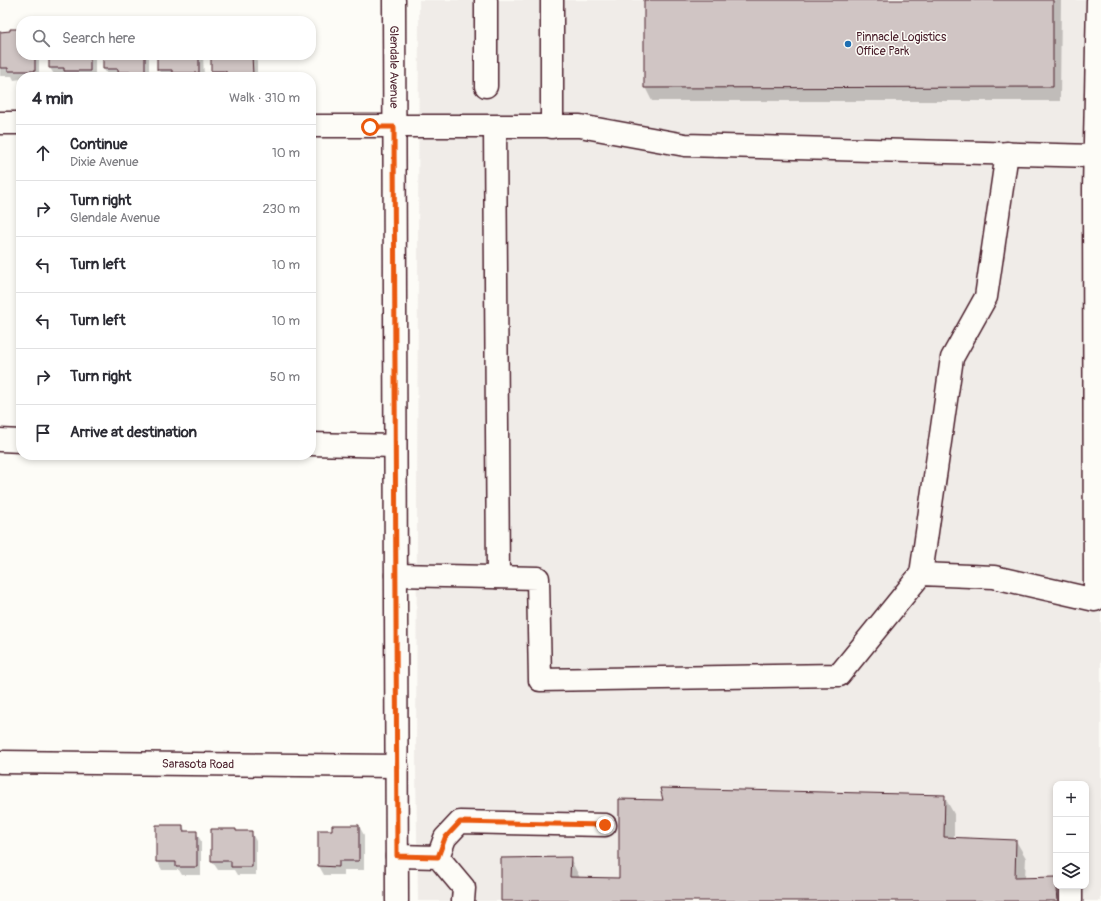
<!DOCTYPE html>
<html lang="en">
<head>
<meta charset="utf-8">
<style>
	:root { --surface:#fff; --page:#f2f2f3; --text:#2b2b33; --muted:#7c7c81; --line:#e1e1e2 }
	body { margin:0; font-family:Pangolin,sans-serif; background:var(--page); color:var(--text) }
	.controls { position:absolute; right:12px; bottom:12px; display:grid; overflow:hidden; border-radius:8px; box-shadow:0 2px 6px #0003 }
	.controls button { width:36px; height:36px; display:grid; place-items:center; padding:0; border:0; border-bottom:1px solid var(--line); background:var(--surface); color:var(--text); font:20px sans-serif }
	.stop { position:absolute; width:12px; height:12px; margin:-9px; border:3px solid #ea580c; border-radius:50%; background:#fff }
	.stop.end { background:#ea580c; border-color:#fff; box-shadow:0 1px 4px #0008 }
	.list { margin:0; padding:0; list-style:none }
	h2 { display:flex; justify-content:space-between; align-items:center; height:52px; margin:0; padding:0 16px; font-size:17px }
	h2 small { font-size:13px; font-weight:400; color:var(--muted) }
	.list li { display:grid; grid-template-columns:26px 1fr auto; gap:12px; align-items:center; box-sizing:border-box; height:56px; padding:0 16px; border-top:1px solid var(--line) }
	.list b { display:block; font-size:15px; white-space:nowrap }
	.list p { margin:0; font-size:13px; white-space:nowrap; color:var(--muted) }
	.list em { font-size:13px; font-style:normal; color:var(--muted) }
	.icon { flex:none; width:22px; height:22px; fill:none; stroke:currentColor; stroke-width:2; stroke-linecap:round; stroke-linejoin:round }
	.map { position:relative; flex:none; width:1101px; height:901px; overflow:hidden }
	.search { position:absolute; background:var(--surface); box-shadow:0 2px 6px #0003; left:16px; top:16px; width:300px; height:44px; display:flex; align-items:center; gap:10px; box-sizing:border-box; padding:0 14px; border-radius:16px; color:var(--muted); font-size:15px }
	.panel { position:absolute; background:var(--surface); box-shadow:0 2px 6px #0003; left:16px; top:72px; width:300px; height:388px; border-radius:16px }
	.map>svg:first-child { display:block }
	.built { fill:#f0ece8; fill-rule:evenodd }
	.shadow { fill:#0003 }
	.building { fill:#d0c5c4; stroke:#4a1f2b }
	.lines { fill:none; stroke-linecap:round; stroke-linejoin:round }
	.minor-casing { stroke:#4a1f2b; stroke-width:25 }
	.minor { stroke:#fdfcf7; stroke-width:22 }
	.route { stroke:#ea580c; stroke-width:5 }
	.poi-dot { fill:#1f6fb2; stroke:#fdfcf7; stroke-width:1.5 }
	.labels { text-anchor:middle; stroke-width:3; stroke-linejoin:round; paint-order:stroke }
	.poi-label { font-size:12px; fill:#4a1f2b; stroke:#fdfcf7; text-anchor:start }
	.street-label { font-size:12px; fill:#4a1f2b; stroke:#fdfcf7 }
</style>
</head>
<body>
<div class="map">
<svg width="1101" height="901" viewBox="0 0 1101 901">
	<rect width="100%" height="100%" fill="#fdfcf7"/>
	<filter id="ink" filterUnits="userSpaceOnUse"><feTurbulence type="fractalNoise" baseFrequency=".025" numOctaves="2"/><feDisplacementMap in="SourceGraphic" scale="8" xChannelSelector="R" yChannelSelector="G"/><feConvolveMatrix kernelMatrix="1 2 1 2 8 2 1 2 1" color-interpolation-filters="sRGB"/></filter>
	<g filter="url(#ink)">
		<path class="built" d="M 419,0 L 1101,0 L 1101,901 L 418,901 L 416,770 ZM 1056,784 L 1086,784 L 1086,886 L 1056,886 Z"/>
		<path class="shadow" d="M 645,0 L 1061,0 L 1060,101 L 652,101 L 645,87 Z
			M 21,30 L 21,55 L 39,55 L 39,77 L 21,77 L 21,79 L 14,80 L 12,76 L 0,76 L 0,33 Z
			M 50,55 L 95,55 L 95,77 L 55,76 L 50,68 Z
			M 104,55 L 149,55 L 149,77 L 108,77 L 104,69 Z
			M 158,55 L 203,55 L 204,77 L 163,77 L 158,69 Z
			M 212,55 L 257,55 L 257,77 L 215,77 L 212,71 Z
			M 944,796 L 954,814 L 954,838 L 1016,841 L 1026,858 L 1025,878 L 1062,886 L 1067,901 L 502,901 L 570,858 L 580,878 L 620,879 L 665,801 Z
			M 183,826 L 186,832 L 196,832 L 201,841 L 201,875 L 182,875 L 179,870 L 162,870 L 157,861 Z
			M 359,826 L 364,835 L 364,870 L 344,870 L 344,875 L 324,875 L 319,866 L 319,831 L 333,831 Z
			M 212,830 L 236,830 L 237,832 L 251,832 L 256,841 L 256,875 L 237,875 L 234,870 L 218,870 L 212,861 Z"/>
		<path class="building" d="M 644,0 L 1053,0 L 1053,87 L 644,88 Z
			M 171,19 L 191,19 L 191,21 L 171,21 Z
			M 10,29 L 21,29 L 21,55 L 35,55 L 35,71 L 8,71 L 8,68 L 0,68 L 0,32 L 10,31 Z
			M 49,55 L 90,55 L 90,71 L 64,71 L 64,68 L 49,68 Z
			M 103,55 L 145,55 L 145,72 L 118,72 L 118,69 L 103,69 Z
			M 157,55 L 199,55 L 199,73 L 172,73 L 172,70 L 157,70 Z
			M 211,55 L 252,55 L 253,75 L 226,75 L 226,71 L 211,71 Z
			M 660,788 L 945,795 L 944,837 L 1016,840 L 1015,878 L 1056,877 L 1058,901 L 501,901 L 501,858 L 571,857 L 570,877 L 619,878 L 619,799 L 663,800 Z
			M 156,825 L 183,825 L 183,831 L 197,831 L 197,867 L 176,867 L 176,862 L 156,862 Z
			M 332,825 L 359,825 L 359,861 L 339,861 L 339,867 L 318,866 L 318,830 L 332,830 Z
			M 211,829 L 236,829 L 236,831 L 252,831 L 252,867 L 231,867 L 231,861 L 211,861 Z"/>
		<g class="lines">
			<defs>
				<g id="minor">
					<path id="s1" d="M 394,0 L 397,901"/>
					<path d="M 486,0 L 486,86"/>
					<path d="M 0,123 L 21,123"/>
					<path d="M 311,126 L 580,126 L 685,145 L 1094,156"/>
					<path d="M 495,127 L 498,577"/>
					<path d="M 552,127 L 552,0"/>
					<path d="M 0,440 L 21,441"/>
					<path d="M 311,444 L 395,446"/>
					<path d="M 921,574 L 952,358 L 986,297 L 1007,153"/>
					<path d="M 396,575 L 538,578 L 540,680 L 839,675 L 921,574 L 994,577 L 1095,600 L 1094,189 L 1098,0"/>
					<path id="s2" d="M 0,762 L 397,766"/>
					<path d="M 397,856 L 438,857 L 464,888 L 463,901"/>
					<path d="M 438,857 L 445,838 L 460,822 L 605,825"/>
					<path d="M 1071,901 L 1071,886"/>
				</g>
			</defs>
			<use href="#minor" class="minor-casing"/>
			<use href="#minor" class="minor"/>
		</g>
	</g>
	<g class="lines" filter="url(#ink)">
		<path class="route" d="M 370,127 L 394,127 L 397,856 L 438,857 L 445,838 L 460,822 L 605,825"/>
	</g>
	<circle class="poi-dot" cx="848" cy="44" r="4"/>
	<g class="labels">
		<g class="poi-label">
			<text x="856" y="41">Pinnacle Logistics<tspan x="856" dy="14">Office Park</tspan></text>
		</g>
		<g class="street-label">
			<text dy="4" stroke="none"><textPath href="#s1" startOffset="67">Glendale Avenue</textPath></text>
			<text dy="4" stroke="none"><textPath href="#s2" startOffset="198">Sarasota Road</textPath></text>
		</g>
	</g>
</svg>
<div class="controls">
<button>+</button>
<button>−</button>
<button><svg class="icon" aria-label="layers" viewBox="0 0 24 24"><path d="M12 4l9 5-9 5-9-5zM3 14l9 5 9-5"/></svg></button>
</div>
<div class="stop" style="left:370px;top:127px"></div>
<div class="stop end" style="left:605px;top:825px"></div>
<div class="search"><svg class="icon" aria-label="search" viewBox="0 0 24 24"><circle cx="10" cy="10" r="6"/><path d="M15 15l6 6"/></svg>Search here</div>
<section class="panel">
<h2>4 min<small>Walk · 310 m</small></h2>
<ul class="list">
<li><svg class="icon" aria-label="ahead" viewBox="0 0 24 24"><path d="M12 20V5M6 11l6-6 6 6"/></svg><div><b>Continue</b><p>Dixie Avenue</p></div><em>10 m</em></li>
<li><svg class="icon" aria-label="right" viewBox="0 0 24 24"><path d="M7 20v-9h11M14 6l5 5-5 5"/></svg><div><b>Turn right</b><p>Glendale Avenue</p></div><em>230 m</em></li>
<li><svg class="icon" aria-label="left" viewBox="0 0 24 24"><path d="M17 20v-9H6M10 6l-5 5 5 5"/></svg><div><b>Turn left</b></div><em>10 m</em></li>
<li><svg class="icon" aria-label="left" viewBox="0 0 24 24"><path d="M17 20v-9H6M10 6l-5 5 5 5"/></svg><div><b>Turn left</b></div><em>10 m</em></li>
<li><svg class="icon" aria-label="right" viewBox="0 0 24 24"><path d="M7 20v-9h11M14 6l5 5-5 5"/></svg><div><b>Turn right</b></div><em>50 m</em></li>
<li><svg class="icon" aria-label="arrive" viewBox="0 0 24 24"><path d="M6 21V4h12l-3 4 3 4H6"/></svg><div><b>Arrive at destination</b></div></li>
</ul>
</section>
</div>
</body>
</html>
